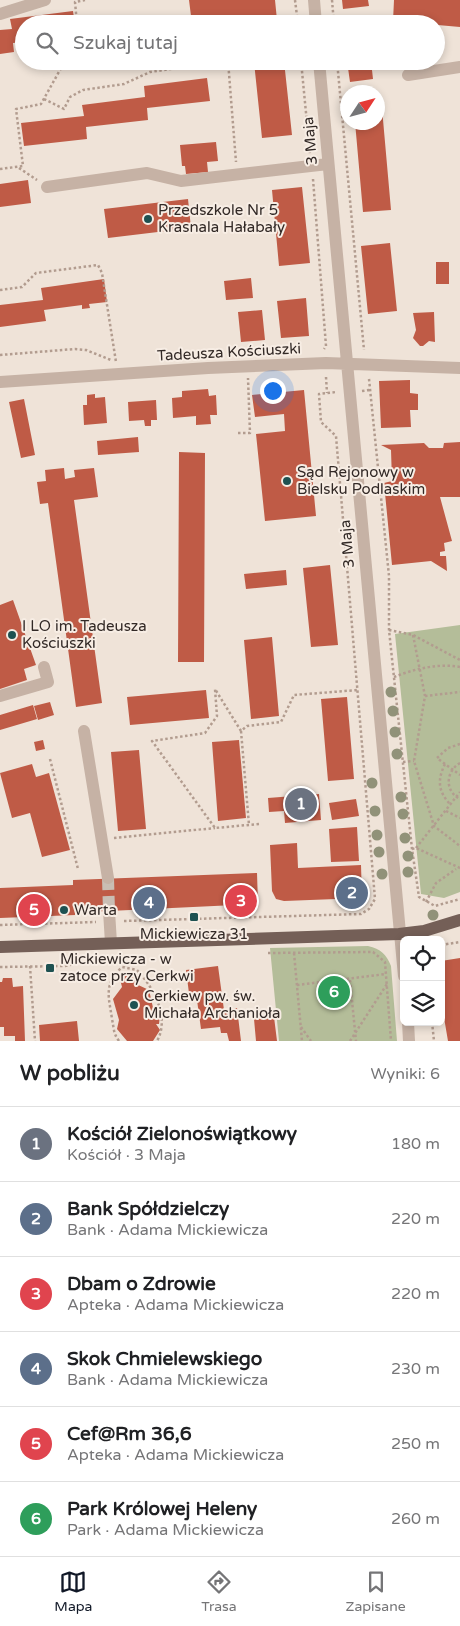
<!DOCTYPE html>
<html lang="pl">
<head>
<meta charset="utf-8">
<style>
	:root { --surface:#fff; --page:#f2f2f2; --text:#202124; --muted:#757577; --line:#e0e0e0; --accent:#111827 }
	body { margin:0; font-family:"Varela Round",sans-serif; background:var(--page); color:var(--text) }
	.controls { position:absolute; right:15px; bottom:15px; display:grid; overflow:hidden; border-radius:8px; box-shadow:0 2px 8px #0003 }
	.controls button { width:45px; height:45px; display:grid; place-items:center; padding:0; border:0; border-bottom:1px solid var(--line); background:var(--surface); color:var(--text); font:25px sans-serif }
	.compass { position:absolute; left:340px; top:85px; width:45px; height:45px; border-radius:50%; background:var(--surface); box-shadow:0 2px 8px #0003; rotate:54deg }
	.you { position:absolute; left:272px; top:390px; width:18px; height:18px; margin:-12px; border:4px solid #fff; border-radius:50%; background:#1a73e8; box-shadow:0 0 0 8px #1a73e833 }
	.badge { display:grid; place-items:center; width:32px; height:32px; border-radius:50%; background:var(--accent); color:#fff; font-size:16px; font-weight:700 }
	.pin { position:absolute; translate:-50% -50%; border:2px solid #fff; box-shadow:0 1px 5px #0006 }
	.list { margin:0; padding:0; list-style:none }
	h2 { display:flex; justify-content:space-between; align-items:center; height:65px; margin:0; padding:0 20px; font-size:21px }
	h2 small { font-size:16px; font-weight:400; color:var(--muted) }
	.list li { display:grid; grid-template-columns:32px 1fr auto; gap:15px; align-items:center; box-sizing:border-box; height:75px; padding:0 20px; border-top:1px solid var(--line) }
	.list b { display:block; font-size:19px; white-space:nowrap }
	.list p { margin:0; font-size:16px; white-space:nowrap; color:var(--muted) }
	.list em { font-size:16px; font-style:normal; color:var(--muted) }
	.icon { flex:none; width:28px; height:28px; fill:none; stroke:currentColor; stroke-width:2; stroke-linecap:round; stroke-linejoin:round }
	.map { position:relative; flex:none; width:460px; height:1041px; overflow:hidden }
	.search { position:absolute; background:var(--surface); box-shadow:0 2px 8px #0003; left:15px; right:15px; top:15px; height:55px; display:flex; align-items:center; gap:12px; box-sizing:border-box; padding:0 18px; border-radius:28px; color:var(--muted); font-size:19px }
	.sheet { height:515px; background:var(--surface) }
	nav { display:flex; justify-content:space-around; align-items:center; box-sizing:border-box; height:70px; border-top:1px solid var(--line); background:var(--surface); font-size:14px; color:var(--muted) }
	nav a { display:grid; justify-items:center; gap:2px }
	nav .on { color:var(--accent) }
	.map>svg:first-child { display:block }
	.park { fill:#b4bd99 }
	.building { fill:#bf5b46 }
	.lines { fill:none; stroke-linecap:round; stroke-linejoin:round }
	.minor-tunnel { stroke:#c9beb4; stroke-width:12; stroke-dasharray:12 6; stroke-linecap:butt }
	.path { stroke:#b29c8f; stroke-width:2.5; stroke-dasharray:2.5 2.5; stroke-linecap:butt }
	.minor { stroke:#c6b2a5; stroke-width:12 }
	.major { stroke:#745f57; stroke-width:12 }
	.tree { fill:#919279 }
	.poi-dot { fill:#1e5151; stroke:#f7ede4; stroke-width:2 }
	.labels { text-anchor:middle; stroke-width:4; stroke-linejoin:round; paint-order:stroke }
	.street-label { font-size:15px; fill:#322926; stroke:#f7ede4 }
	.poi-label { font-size:15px; fill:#322926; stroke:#f7ede4; text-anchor:start }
</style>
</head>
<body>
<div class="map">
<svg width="460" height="1041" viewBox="0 0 460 1041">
	<rect width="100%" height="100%" fill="#efe3d8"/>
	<path class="park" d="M 460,625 L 460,892 L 444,898 L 421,894 L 395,634 Z
		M 368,946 C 381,949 386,954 391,966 L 397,1041 L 279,1041 L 270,948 Z"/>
	<path class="building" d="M 189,0 L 275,0 L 277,20 L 235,24 L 192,24 Z
		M 342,0 L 368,0 L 369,6 L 343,9 Z
		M 394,0 L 460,0 L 460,27 L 393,21 Z
		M 73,11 L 75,24 L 24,24 L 24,42 L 13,43 L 14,52 L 0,54 L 0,30 L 12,29 L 10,19 Z
		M 375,15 L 376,24 L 346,24 L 345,19 Z
		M 284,61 L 292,135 L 262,138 L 254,62 Z
		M 347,61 L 371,61 L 373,79 L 350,82 Z
		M 207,78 L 210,101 L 147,108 L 148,120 L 86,127 L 87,139 L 24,146 L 21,123 L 84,116 L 82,105 L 145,97 L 144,86 Z
		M 378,97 L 381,97 L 391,210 L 363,212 L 355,122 L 378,122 Z
		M 216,142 L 218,161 L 207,162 L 208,172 L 186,174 L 185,166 L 182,166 L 180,145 Z
		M 28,180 L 31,203 L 0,207 L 0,184 Z
		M 302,187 L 310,263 L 279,266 L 272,190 Z
		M 188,199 L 191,228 L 108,238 L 104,209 Z
		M 390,243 L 397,311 L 368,314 L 361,246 Z
		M 436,262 L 449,262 L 449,284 L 436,284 Z
		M 251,278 L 253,298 L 226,300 L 224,281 Z
		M 104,279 L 107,302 L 89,304 L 90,308 L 82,309 L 82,305 L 44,310 L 46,321 L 0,327 L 0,305 L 43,300 L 41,288 Z
		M 306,298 L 309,336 L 281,338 L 277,301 Z
		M 262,310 L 265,340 L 241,342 L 238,312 Z
		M 434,312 L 435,342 L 429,341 L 423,346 L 420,346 L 413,338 L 416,330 L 413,313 Z
		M 410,380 L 410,393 L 418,394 L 418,410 L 410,410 L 411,427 L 381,428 L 379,381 Z
		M 208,389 L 209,396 L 216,395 L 217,415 L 210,415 L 211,424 L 196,425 L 196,416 L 173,418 L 172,398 L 182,397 L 182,391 Z
		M 304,390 L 316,516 L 265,521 L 256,434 L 285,431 L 284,414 L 255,417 L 252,395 Z
		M 95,394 L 95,398 L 105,397 L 107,423 L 84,425 L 83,405 L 87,405 L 87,395 Z
		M 24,399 L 35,455 L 21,458 L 9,402 Z
		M 156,400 L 157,420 L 151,420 L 151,426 L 145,426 L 144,420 L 129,421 L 128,402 Z
		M 138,437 L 139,452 L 98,455 L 97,441 Z
		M 460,442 L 460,497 L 440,497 L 452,541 L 444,543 L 445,551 L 440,552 L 440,556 L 446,556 L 447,571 L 431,561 L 392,565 L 384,483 L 392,481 L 391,450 L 381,445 L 424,443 L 429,448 L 443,448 L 444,443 Z
		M 179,452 L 205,453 L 204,662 L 178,662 Z
		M 64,468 L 65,479 L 75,477 L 74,470 L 94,468 L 98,497 L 74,500 L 102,703 L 76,707 L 48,503 L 40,504 L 37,482 L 46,481 L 45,470 Z
		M 330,565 L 338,645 L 311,647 L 303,568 Z
		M 286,570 L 287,585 L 246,589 L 244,574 Z
		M 13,600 L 36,665 L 24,669 L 27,680 L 0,689 L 0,605 Z
		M 272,637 L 279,716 L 251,719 L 244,640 Z
		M 206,690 L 209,718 L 130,725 L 127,697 Z
		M 347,697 L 354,779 L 328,781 L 321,699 Z
		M 50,702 L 54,715 L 38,720 L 34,706 Z
		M 33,705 L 37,719 L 0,730 L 0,715 Z
		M 43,740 L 45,749 L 36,751 L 34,742 Z
		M 239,740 L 246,818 L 218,821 L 212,742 Z
		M 139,750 L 146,829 L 118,831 L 111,752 Z
		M 32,764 L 36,777 L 49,773 L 70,850 L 42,857 L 30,813 L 12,818 L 0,773 Z
		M 319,794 L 321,820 L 285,823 L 284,811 L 269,812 L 268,798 Z
		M 356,799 L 359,816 L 332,820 L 329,803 Z
		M 357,827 L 359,861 L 331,862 L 329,829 Z
		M 297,843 L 298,868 L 361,865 L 362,898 L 284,901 L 276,899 L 272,891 L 270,845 Z
		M 257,873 L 258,904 L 109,911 L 75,913 L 75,915 L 0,918 L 0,888 L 73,885 L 73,880 Z
		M 460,958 L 460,1041 L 448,1041 L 441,1000 L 441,961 Z
		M 218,966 L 224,1010 L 237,1008 L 241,1041 L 229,1041 L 227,1033 L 221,1033 L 220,1027 L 201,1029 L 197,1000 L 190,1001 L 186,970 Z
		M 133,972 L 136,984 L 149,990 L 154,1012 L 160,1015 L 159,1024 L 156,1024 L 160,1030 L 153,1041 L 127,1041 L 117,1029 L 119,1020 L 113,999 L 122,987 L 119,975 Z
		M 3,978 L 12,978 L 13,987 L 23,986 L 25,1041 L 15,1041 L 15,1036 L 4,1036 L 4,1027 L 0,1027 L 0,982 L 2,982 Z
		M 274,1017 L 277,1041 L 256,1041 L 254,1019 Z
		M 77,1021 L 79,1041 L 40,1041 L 39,1025 Z"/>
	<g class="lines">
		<path class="minor-tunnel" d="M 108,878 L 109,911"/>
		<path class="path" d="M 295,0 L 298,24
			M 332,0 L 334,24
			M 77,24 L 75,2 L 85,0
			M 228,61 L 236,162
			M 301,61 L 310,154
			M 337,61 L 364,350
			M 44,99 L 64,109 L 70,97 L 83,90 L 124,84 L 150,72 L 226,61
			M 19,168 L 37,180
			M 0,169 L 23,166 L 16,109 L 41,104 L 65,61
			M 313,179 L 326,346 L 324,349
			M 0,290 L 22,287 L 36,273 L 98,265 L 102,273 L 116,362
			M 0,355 L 75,349 L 86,350 L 111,360
			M 326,377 L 327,393
			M 369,379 L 389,576 L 389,630 L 412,849 L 419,897 L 435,906 L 460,899
			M 362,391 L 369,390
			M 238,433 L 250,433 L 248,378
			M 389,630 L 413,635 L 460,660
			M 413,635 L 425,696 L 414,761 L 434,826 L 460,846
			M 394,677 C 414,669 438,663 460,667
			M 425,696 L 460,692
			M 241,731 L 249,825
			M 460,744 L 448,748 L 437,758 L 460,775
			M 50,759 L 78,869
			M 403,762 L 414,761
			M 460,763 C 446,771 444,791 460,799
			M 445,764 C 437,780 438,792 451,805
			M 446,811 L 460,818
			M 259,824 L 215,828 L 152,741 L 205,733 L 217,716 L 215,689 L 241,731 L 247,726 L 281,722 L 294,695 L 358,690
			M 114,838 L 215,828
			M 416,848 L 460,792
			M 412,849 L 416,848 L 460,868
			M 426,902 L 436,883 L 456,869
			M 124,921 L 361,914 L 369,909 L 375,899 L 336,436 L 321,422 L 319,394 L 336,392
			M 0,925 L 96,922
			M 441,945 L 460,942
			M 268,953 L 373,952 L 385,962 L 391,1041
			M 294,953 L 302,1041
			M 124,957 L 125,967
			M 30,966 L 35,1041
			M 0,967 L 65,966 L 99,959
			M 350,980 L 356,1041
			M 297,985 L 386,974
			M 432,1022 L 434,1041
			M 301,1027 L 311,1041
			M 119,1041 C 113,1033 114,1028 112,1019 C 109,997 103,985 122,967 L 137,970 C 154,988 170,1018 157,1041
			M 350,1041 L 387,984"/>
		<path class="minor" d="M 314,0 L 316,24
			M 0,14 L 45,0
			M 319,61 L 404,976
			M 408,75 L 460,67
			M 47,187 L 147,173 L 181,181 L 328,164
			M 0,382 L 208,368 L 326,363 L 460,368
			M 0,696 L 48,682 L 44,667
			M 84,731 L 108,878
			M 109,911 L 111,943
			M 408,1022 L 409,1041"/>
		<path class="major" d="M 0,947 L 399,934 L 424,931 L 460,920"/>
	</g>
	<g class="tree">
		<circle cx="391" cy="692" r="5.5"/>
		<circle cx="393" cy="711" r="5.5"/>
		<circle cx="395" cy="732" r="5.5"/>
		<circle cx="397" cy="754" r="5.5"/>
		<circle cx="372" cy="783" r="5.5"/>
		<circle cx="401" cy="797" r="5.5"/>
		<circle cx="375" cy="811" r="5.5"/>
		<circle cx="403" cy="814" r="5.5"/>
		<circle cx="377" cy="835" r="5.5"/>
		<circle cx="405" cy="838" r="5.5"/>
		<circle cx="379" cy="852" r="5.5"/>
		<circle cx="408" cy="856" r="5.5"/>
		<circle cx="408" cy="872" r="5.5"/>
		<circle cx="382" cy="874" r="5.5"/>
		<circle cx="433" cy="915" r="5.5"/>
	</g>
	<g class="poi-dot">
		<circle cx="148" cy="219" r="5"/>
		<circle cx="287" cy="481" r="5"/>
		<circle cx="12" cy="635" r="5"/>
		<circle cx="64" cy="910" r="5"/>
		<rect x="189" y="912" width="10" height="10" rx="2.5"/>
		<rect x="45" y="963" width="10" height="10" rx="2.5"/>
		<circle cx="134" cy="1005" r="5"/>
	</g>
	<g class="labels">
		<g class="street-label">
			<text transform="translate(310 141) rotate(-95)" y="5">3 Maja</text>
			<text transform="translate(229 352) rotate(-3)" y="5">Tadeusza Kościuszki</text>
			<text transform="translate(347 544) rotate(-95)" y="5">3 Maja</text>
		</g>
		<g class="poi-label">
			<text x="158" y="215">Przedszkole Nr 5<tspan x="158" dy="17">Krasnala Hałabały</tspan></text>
			<text x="297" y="477">Sąd Rejonowy w<tspan x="297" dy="17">Bielsku Podlaskim</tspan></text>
			<text x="22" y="631">I LO im. Tadeusza<tspan x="22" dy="17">Kościuszki</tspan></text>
			<text x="74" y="915">Warta</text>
			<text x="194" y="939" text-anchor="middle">Mickiewicza 31</text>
			<text x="60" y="964">Mickiewicza - w<tspan x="60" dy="17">zatoce przy Cerkwi</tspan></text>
			<text x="144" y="1001">Cerkiew pw. św.<tspan x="144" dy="17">Michała Archanioła</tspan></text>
		</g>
	</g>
</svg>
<div class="controls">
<button><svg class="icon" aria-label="locate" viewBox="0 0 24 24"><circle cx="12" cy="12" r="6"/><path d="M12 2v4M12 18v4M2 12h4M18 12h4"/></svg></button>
<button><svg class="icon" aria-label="layers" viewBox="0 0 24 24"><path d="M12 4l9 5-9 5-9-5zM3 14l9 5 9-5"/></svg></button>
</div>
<svg class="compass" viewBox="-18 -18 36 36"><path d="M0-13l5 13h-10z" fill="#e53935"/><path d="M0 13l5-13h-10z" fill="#757577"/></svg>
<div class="you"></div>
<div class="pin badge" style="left:301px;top:804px;background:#6b7280">1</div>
<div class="pin badge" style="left:352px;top:893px;background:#5c6f8a">2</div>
<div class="pin badge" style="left:241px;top:901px;background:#e0444e">3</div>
<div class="pin badge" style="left:149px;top:903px;background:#5c6f8a">4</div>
<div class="pin badge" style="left:34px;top:910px;background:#e0444e">5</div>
<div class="pin badge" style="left:334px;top:992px;background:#2e9e5b">6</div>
<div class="search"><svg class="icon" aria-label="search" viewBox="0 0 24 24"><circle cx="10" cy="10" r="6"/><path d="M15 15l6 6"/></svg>Szukaj tutaj</div>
</div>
<section class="sheet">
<h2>W pobliżu<small>Wyniki: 6</small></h2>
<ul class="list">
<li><span class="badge" style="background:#6b7280">1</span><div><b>Kościół Zielonoświątkowy</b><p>Kościół · 3 Maja</p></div><em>180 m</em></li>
<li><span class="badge" style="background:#5c6f8a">2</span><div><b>Bank Spółdzielczy</b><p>Bank · Adama Mickiewicza</p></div><em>220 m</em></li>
<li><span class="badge" style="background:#e0444e">3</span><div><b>Dbam o Zdrowie</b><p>Apteka · Adama Mickiewicza</p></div><em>220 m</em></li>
<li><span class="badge" style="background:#5c6f8a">4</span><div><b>Skok Chmielewskiego</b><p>Bank · Adama Mickiewicza</p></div><em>230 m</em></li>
<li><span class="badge" style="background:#e0444e">5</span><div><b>Cef@Rm 36,6</b><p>Apteka · Adama Mickiewicza</p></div><em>250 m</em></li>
<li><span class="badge" style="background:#2e9e5b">6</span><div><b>Park Królowej Heleny</b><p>Park · Adama Mickiewicza</p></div><em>260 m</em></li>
</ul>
</section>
<nav>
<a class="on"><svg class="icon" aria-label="map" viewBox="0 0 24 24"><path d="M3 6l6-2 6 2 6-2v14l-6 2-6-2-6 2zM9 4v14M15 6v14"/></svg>Mapa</a>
<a><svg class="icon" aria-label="directions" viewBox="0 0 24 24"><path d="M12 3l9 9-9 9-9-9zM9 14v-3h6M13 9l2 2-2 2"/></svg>Trasa</a>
<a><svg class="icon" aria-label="saved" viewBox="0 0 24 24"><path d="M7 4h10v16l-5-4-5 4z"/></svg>Zapisane</a>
</nav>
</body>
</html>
